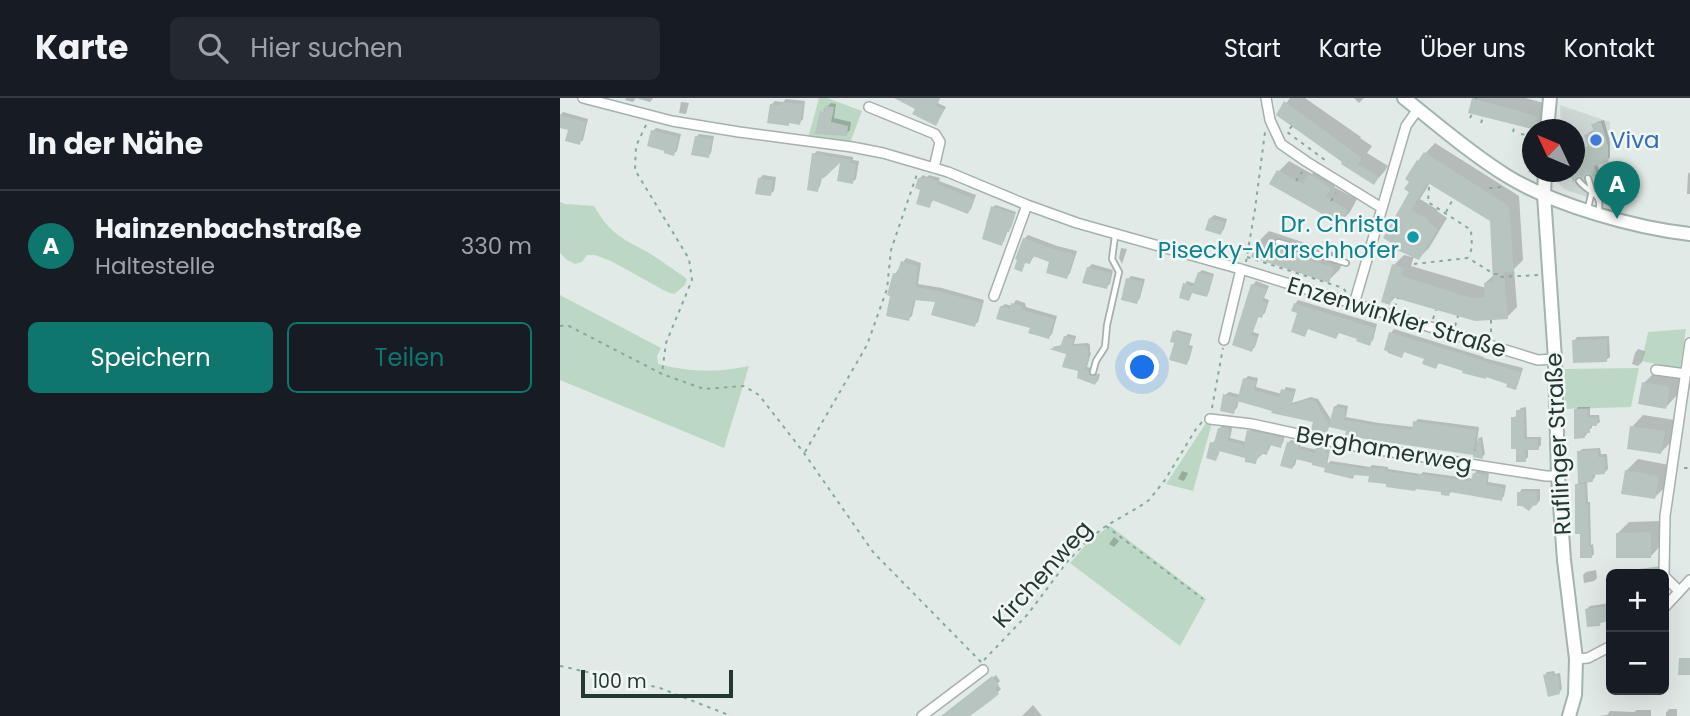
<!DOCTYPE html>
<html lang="de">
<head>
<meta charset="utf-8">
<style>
	:root { --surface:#171b24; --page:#242831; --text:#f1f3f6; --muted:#9ea1a6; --line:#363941; --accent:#0f766e }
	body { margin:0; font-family:Poppins,sans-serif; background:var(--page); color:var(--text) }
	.controls { position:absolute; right:21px; bottom:21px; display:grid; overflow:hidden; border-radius:10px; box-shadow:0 7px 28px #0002 }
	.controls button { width:63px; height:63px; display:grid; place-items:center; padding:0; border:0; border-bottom:2px solid var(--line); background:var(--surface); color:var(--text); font:35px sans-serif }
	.compass { position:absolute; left:962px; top:21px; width:63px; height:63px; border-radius:50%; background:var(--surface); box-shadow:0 7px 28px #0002; rotate:314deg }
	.scale { position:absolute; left:21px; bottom:18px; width:152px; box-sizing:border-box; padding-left:7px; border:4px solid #243833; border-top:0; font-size:19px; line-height:24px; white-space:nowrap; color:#243833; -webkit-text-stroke:5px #f1f7f4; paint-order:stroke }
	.you { position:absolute; left:583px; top:270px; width:24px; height:24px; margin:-18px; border:5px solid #fff; border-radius:50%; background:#1a73e8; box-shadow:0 0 0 10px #1a73e833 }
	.badge { display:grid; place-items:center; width:46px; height:46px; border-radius:50%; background:var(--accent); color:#fff; font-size:23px; font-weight:700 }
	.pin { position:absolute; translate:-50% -58px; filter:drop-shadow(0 2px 4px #0008) }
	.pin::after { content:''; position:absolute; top:37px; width:24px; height:21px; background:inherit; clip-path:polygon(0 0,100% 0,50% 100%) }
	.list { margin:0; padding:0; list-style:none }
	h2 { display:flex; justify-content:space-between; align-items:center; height:91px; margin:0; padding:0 28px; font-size:30px }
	h2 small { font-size:23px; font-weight:400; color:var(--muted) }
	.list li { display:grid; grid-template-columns:46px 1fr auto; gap:21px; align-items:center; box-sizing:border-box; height:112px; padding:0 28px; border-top:2px solid var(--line) }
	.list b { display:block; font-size:26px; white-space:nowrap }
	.list p { margin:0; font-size:23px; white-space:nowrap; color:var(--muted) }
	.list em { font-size:23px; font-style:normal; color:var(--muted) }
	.actions { display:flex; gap:14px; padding:21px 28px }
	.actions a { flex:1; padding:16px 0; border:2px solid var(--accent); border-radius:10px; text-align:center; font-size:24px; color:var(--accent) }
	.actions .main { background:var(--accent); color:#fff }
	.icon { flex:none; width:38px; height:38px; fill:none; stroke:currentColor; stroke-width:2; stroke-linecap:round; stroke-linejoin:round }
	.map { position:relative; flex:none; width:1130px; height:618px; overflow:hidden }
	header { display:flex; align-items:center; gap:42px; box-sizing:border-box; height:98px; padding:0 35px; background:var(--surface); border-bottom:2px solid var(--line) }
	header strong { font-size:33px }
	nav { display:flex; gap:38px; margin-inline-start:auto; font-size:24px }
	.search { width:490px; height:63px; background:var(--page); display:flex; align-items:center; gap:18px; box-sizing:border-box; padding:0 24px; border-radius:10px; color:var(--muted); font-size:26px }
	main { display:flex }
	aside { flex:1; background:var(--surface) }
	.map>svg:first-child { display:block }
	.built { fill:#cfd9d5 }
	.green { fill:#bcd8c5 }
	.shadow { fill:#0003; fill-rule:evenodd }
	.building { fill:#b7c4bf }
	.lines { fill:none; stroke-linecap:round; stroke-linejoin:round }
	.lane-casing { stroke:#a5b1ad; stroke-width:8 }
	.street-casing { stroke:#a5b1ad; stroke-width:12 }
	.secondary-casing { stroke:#a2b4ae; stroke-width:16 }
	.path { stroke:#85a99f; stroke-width:2; stroke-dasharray:3.5 5; stroke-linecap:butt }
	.lane { stroke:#fff; stroke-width:4.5 }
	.street { stroke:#fff; stroke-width:9 }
	.secondary { stroke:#fff; stroke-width:12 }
	.shop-dot { fill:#3f7fe0; stroke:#f1f7f4; stroke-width:2.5 }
	.culture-dot { fill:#0f9aa8; stroke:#f1f7f4; stroke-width:2.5 }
	.labels { text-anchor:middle; stroke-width:5; stroke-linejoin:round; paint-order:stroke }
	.shop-label { font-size:23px; fill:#366cbe; stroke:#f1f7f4; text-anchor:start }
	.culture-label { font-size:23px; fill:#0d838f; stroke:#f1f7f4; text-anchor:end }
	.street-label { font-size:23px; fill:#243833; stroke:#f1f7f4 }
</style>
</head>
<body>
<header>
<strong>Karte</strong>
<div class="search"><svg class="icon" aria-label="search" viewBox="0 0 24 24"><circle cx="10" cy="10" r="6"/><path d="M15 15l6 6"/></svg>Hier suchen</div>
<nav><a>Start</a><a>Karte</a><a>Über uns</a><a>Kontakt</a></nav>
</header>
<main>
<aside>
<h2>In der Nähe<small></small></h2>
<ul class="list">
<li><span class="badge">A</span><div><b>Hainzenbachstraße</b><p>Haltestelle</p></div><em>330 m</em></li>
</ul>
<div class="actions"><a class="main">Speichern</a><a>Teilen</a></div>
</aside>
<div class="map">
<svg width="1130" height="618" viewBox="0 0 1130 618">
	<rect width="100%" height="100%" fill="#e1eae6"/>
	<path class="built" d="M 1000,7 L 1050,24 L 1049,106 L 1006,92 L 995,83 L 996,74 L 1014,74 L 1014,32 L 1001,31 Z"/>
	<path class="green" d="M 259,0 L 267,0 L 302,13 L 290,45 L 248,40 Z
		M 0,104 L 5,106 L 34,108 C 51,137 62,140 89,155 C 102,163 114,172 127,181 L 125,187 L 114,196 L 107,194 L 51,163 L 35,157 L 27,157 L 22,164 L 15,166 L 7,162 L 0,155 Z
		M 0,197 L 101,250 L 97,258 L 98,266 C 131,274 155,275 189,268 L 164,350 L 0,282 Z
		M 1126,231 L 1120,271 L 1082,263 L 1088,234 Z
		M 1079,270 L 1071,309 L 1005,311 L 1004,271 Z
		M 646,325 L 652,325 L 633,393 L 606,386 Z
		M 550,428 L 646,501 L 620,548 L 510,465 L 530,442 Z"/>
	<path class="shadow" d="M 66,0 L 93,0 L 90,4 L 76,0 L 73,4 L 65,2 Z
		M 338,0 L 380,0 L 378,5 L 386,9 L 376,26 L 357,10 Z
		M 730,0 L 745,0 L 801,39 L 800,40 L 812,48 L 807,55 L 828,68 L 824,74 L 814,85 L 718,16 Z
		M 794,0 L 804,0 L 799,5 Z
		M 914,0 L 965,0 L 988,6 L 987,19 L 975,31 L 913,1 Z
		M 226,1 L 245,3 L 243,21 L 239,25 L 230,24 L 228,26 L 211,7 L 215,3 L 223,4 Z
		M 121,4 L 129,5 L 126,16 L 119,15 Z
		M 271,5 L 276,6 L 274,20 L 291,24 L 290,32 L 286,36 L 257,34 L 273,15 L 263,12 Z
		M 3,14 L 28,21 L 23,42 L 19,45 L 10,31 L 0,29 L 0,17 Z
		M 1044,22 L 1050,44 L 1050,59 L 1047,62 L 1037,65 L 1039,73 L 1036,76 L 1027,73 L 1023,78 L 1018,77 L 1014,81 L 1012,74 L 1014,74 L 1014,50 L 1019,49 L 1023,52 L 1026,51 L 1029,47 L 1026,37 L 1030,34 L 1035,32 L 1033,27 L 1037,24 Z
		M 96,30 L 121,36 L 117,53 L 113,56 L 93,33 Z
		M 139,36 L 154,38 L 151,55 L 148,58 L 136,39 Z
		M 875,45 L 959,98 L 963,162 L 954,171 L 957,209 L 947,219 L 836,198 L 830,205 L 834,167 L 844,157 L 852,159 L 853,157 L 839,151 L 851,94 L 851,83 L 847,81 L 858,63 ZM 870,85 L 931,122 L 935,176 L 925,185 L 926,190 L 851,168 L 854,158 L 859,160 L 869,150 L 887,120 L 877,113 L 878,112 L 860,101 Z
		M 257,53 L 293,59 L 293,62 L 299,63 L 296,81 L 292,84 L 283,61 L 262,79 L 260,88 L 257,92 L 254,56 Z
		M 729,63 L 752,76 L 760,67 L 780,79 L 774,89 L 797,101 L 790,114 L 780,124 L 719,73 Z
		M 1130,74 L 1130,96 L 1127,96 L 1128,76 Z
		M 203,77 L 216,79 L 214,93 L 210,96 L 199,81 Z
		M 363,77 L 367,79 L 369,77 L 380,80 L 379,83 L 416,97 L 411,111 L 408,114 L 374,101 L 369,108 L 360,80 Z
		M 436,107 L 456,114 L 451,130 L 448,132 L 444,143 L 441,146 L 433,109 Z
		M 654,117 L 667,121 L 664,131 L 661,135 L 650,121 Z
		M 709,133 L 784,158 L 780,171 L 768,183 L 697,145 Z
		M 468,137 L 497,148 L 517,153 L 510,175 L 507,179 L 492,163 L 475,157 L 470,164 L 466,163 L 461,172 L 464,141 Z
		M 561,150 L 567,151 L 562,166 L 559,160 Z
		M 346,160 L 361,165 L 358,186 L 382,190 L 424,202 L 418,224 L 414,227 L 377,203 L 356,200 L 352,218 L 348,221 L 335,176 Z
		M 532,166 L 553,172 L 550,186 L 546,189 L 528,170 Z
		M 642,172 L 654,176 L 649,194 L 646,197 L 633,193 L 629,201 L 625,186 L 627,183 L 636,186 L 639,175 Z
		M 571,178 L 585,181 L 580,200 L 577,204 L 568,181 Z
		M 696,183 L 709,188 L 704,200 L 709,202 L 705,215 L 701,218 L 699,217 L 693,234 L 699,236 L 695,249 L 692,252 L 674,246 L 693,187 Z
		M 456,202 L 465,205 L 466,209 L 497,218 L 492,236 L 489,239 L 441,209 L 445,206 L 452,208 Z
		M 738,202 L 817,226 L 813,242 L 809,246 L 799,240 L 780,233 L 776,239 L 749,229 L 745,237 L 739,214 L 735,206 Z
		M 834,231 L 924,259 L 924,260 L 963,270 L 958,286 L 955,290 L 949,285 L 879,265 L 876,269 L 866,259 L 845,253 L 841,258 L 831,235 Z
		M 617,232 L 632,236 L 629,247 L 633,248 L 629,262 L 626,265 L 616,244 L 614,234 Z
		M 508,236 L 516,238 L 514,246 L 528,245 L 530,247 L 530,254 L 531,255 L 527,269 L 531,270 L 531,273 L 534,276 L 540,276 L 538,283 L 535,285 L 520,272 L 508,255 L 492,249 L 503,247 L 505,239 Z
		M 1049,238 L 1050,259 L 1046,262 L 1014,243 L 1017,239 Z
		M 1078,251 L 1085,253 L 1082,264 L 1078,268 L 1072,266 L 1075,255 Z
		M 1096,273 L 1121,277 L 1117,297 L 1106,309 L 1084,285 Z
		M 688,278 L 698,280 L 696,289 L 722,296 L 726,289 L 736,291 L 732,305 L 751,299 L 758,301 L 772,323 L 775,309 L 778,306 L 788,308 L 786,319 L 819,325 L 854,329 L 855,324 L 858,321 L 919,329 L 917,344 L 922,338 L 925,356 L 922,359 L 915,355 L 770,327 L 766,333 L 755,323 L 679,302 L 677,310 L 673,313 L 665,297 L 669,294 L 681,297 L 685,281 Z
		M 966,309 L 967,339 L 981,339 L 981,347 L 978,350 L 968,350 L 968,359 L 965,362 L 952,320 L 958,317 L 958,313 L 961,310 Z
		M 1018,309 L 1030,309 L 1030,317 L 1039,317 L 1040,324 L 1037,326 L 1032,327 L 1032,330 L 1027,333 L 1027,336 L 1024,339 L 1016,312 Z
		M 1083,317 L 1115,322 L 1112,343 L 1101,354 L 1072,329 Z
		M 662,328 L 671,328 L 672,331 L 670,340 L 686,344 L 689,333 L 692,330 L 725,337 L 723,345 L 720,348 L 711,346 L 709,352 L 706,355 L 703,354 L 699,358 L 695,364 L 688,359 L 660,352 L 658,358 L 655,361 L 652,345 L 656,342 L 659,331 Z
		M 731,342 L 741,345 L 740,348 L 757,352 L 761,345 L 765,346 L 764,348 L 767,349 L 767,351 L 770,352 L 767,366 L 771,363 L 810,369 L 812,367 L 828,369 L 828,371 L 861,376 L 863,374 L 914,381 L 914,376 L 917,373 L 929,374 L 928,384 L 946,387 L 944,398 L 941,401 L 892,393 L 889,396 L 883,393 L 828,384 L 811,377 L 796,375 L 793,379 L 754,364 L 737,360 L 735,367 L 732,370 L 728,345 Z
		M 1040,350 L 1041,356 L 1047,356 L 1048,371 L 1045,374 L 1035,375 L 1035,379 L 1032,383 L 1027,383 L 1028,404 L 1030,404 L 1031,447 L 1033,446 L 1034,456 L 1031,459 L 1016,387 L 1020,383 L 1019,354 L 1022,351 Z
		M 1078,361 L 1109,367 L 1106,388 L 1094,400 L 1066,373 Z
		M 622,373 L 628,375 L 624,383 L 618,381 Z
		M 962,391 L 980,391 L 980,402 L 977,406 L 959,395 Z
		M 1102,423 L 1102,446 L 1091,458 L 1058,435 L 1069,424 Z
		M 554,439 L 559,443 L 554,449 L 549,446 Z
		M 1103,468 L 1106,493 L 1104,495 L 1104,476 L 1066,476 L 1070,472 Z
		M 1036,472 L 1037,480 L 1034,483 L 1024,485 L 1023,477 L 1026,474 Z
		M 1050,505 L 1051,519 L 1039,526 L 1027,511 L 1030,508 Z
		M 994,573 L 995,576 L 1000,575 L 1002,591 L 999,594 L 985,577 L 987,574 Z
		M 436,577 L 440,583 L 437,586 L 441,591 L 438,594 L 408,618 L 383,618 Z
		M 473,607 L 482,618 L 462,618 Z
		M 1109,611 L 1117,611 L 1117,618 L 1106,618 L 1106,615 Z
		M 1077,612 L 1091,612 L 1091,618 L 1039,618 L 1047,617 L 1050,613 L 1074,614 Z"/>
	<path class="building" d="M 334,0 L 380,0 L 376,8 L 384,12 L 376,28 L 352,16 L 355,11 Z
		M 912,0 L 977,18 L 976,32 L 908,15 Z
		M 724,3 L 802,60 L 798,66 L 819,79 L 814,87 L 781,66 L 782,64 L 716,17 Z
		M 221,4 L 243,6 L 240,27 L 229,25 L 229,28 L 207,25 L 210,6 L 220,7 Z
		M 265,8 L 274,9 L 271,24 L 288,28 L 287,38 L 255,36 L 260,13 L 264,14 Z
		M 0,17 L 26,24 L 20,47 L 5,43 L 8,32 L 0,30 Z
		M 1041,24 L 1048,48 L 1048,64 L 1034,68 L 1037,78 L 1033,79 L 1031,76 L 1027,75 L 1024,77 L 1023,81 L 1020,78 L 1016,79 L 1013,85 L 1010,74 L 1014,74 L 1014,52 L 1019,55 L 1023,53 L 1025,49 L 1028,48 L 1024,37 L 1034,34 L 1031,26 Z
		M 91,32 L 119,39 L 114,58 L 104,55 L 104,53 L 87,48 Z
		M 135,38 L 152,41 L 149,60 L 131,57 Z
		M 864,54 L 949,108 L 954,174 L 944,174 L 948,221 L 915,223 L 832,199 L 830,207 L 821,204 L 832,166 L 844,170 L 842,178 L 912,200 L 925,199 L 924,185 L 933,184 L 930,123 L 868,85 L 851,112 L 869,122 L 868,124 L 878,131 L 859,162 L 837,152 L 838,149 L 823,140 L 849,94 L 844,91 L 849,84 L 845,81 L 857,62 L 858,63 Z
		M 252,55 L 291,62 L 290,65 L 296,66 L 293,86 L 277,83 L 280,65 L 264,80 L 260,81 L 258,94 L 247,92 Z
		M 717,72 L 743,86 L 749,76 L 771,90 L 766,99 L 788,112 L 780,126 L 709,86 Z
		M 364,79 L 378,83 L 377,86 L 414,101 L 408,116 L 372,102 L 370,110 L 356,106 L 360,92 L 355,90 L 358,80 L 363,81 Z
		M 198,80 L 213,82 L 211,98 L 195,96 Z
		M 431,108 L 455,116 L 449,134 L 446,134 L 442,148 L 422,141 Z
		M 649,120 L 664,124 L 661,137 L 645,132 Z
		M 463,140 L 494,151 L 515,156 L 507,181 L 486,175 L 489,164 L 473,158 L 470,166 L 465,165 L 462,174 L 454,171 L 457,162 L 455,161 Z
		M 696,144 L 774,170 L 769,185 L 691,159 Z
		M 341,163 L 358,168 L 356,189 L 378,193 L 422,205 L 415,229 L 371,217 L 375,204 L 354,202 L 349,223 L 326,218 L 330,198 L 327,197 L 333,175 L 337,176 Z
		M 527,169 L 551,175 L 547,191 L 522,185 Z
		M 638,174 L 653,178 L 647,199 L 632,195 L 629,203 L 619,200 L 623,185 L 633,188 Z
		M 566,180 L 583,184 L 577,206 L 561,202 Z
		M 691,186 L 707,191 L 702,203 L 707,205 L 702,220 L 698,219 L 691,237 L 697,239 L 692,254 L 672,247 Z
		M 451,205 L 462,208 L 463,212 L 495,221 L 489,241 L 468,235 L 470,230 L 436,221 L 440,208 L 450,211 Z
		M 734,205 L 815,230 L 810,248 L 796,243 L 797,241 L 779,235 L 776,241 L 748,231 L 745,239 L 731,234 L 737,215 L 731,213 Z
		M 613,233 L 631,238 L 628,249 L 632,251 L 627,267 L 609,262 L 614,245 L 610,244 Z
		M 829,234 L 922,262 L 922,263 L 961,274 L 956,292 L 946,289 L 947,286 L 926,279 L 926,281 L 902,275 L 903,273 L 878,265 L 876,271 L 862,266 L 864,261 L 844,254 L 842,260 L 828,255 L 828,254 L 824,252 Z
		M 504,238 L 514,241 L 512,248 L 525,247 L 528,250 L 528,257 L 529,258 L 525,271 L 528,272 L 529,276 L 531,278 L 535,278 L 539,275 L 535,287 L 517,280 L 518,273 L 502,269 L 506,256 L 489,251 L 500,249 Z
		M 1047,241 L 1047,264 L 1013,265 L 1012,242 Z
		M 683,280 L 696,283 L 694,292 L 719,299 L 721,291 L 734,294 L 731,307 L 746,301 L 755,303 L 769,326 L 774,308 L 786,311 L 784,322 L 815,327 L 852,332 L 853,323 L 917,332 L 913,354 L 916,354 L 918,340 L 920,340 L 923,361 L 913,359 L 913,357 L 785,338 L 786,333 L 769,329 L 767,335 L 751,332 L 753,324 L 711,315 L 712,313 L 677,303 Z
		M 1082,284 L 1110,289 L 1106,311 L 1078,306 Z
		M 663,296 L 678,300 L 674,316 L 660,313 Z
		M 1014,311 L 1027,311 L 1028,320 L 1037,319 L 1037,328 L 1030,328 L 1030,335 L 1024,335 L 1025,340 L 1014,341 Z
		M 956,312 L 964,312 L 964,341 L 978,341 L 979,352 L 965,352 L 966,364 L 956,364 L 956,351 L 951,351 L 951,319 L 956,319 Z
		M 1070,328 L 1105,333 L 1101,356 L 1067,351 Z
		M 658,330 L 668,330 L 668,333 L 670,334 L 668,343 L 684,347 L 687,332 L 723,340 L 721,350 L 709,347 L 707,357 L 703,356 L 697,361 L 696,366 L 685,364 L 685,360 L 659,353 L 656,363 L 646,360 L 650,344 L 654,345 Z
		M 727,344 L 739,347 L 738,351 L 755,355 L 756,347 L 763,349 L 762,351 L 766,351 L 765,354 L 768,355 L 765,370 L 752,367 L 752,365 L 735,361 L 732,371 L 720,368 Z
		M 1038,352 L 1038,359 L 1045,359 L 1045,376 L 1032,377 L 1033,384 L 1018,385 L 1017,353 Z
		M 766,365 L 807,371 L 807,369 L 826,371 L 825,373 L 858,378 L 858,376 L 911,383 L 913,375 L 927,377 L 926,387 L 944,390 L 942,403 L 890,394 L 889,398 L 881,397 L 881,394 L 856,391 L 855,393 L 826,389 L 826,386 L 808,384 L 809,378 L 794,377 L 793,381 L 764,374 Z
		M 1065,372 L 1099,378 L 1095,401 L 1061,396 Z
		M 1015,386 L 1025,386 L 1026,406 L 1028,406 L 1029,448 L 1031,448 L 1032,460 L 1020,460 L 1020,436 L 1015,436 Z
		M 977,393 L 977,407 L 973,408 L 969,413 L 962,408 L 957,408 L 957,394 Z
		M 1091,434 L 1091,460 L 1056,460 L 1056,435 Z
		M 1047,508 L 1049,523 L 1040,525 L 1040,528 L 1027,529 L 1025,511 Z
		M 1119,560 L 1130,560 L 1130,577 L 1118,577 Z
		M 992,575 L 993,578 L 998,577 L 1000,596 L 988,599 L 983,577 Z
		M 432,578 L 439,587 L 435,590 L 439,596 L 429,604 L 410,618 L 381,618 Z"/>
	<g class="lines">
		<defs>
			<path id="lane" d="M 989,27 L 1004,27 L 1007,32
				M 1014,42 L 1020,50
				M 1028,80 L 1032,93 L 1028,110
				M 1019,83 C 1029,96 1044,94 1038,115
				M 718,144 L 786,165
				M 533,274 L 536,263 L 545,249 L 547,227 L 559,174 L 552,161 L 555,138"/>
			<path id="street" d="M 23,0 L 112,23 L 179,34 L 292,49 L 323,55 L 388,74 L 467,107 L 517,125 L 684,172 L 978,262 L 995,261
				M 706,0 L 710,22 L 721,46 L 747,64 L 822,110
				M 309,9 L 375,36 L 380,44 L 374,70
				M 434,198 L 467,107
				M 794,206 L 846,28 L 858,11
				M 664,242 L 681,171
				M 1096,272 L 1126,276
				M 650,321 L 692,326 L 788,347 L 986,378 L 998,378
				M 1104,476 L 1105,418 L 1130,245
				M 1104,478 L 1119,493
				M 1104,510 L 1130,482
				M 1016,561 L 1028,560 L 1051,548
				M 362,618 L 423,572"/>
			<path id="secondary" d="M 844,0 C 877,26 911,56 947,78 C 994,107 1075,130 1130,136
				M 987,32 L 990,0
				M 985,74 L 984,97 L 995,261 L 998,378 L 1004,462 L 1016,561 L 1015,597 L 1009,618"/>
		</defs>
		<use href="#lane" class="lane-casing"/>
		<use href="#street" class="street-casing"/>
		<use href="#secondary" class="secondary-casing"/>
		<path class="path" d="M 916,1 L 916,0
			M 910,20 L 912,16
			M 921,25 L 923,19
			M 86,27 L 76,48 L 75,72 L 129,161 L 132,182 L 106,245 L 102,275
			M 732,28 L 727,34 L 765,62
			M 953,34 L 955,27
			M 961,36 L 972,38
			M 969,74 L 972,71
			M 736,83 L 742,74
			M 869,89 L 868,104 L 911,132 L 912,149 L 909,159
			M 929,90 L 936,90 L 944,88
			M 771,103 L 776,95
			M 886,114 L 892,103
			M 687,159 L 783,190 L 786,194
			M 686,164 L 695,111 L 705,34
			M 854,166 L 908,160 L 934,176 L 939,176 L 940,179 L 979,177
			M 835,209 L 838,200
			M 873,221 L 876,212
			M 931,222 L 931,239
			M 0,228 L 7,227 L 102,276 L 144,291 L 184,288 L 199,297 L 244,355 L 313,454 L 421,564
			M 895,228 L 898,218
			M 652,310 L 663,250
			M 245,354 L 307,247 L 327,191 L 331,152 L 357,76
			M 1124,370 L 1130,370
			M 546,428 L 643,501
			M 424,562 L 468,516 L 507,464 L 528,442 L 546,428 L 579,409 L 589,402 L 605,382 L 636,331 L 642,324
			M 0,568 L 100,590 L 171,618"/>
		<use href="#lane" class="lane"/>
		<use href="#street" class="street"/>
		<use href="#secondary" class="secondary"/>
	</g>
	<circle class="shop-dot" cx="1036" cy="42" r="7"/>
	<circle class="culture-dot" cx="853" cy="139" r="7"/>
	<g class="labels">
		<g class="shop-label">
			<text x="1050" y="50">Viva</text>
		</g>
		<g class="culture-label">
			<text x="839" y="134">Dr. Christa<tspan x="839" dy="26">Pisecky-Marschhofer</tspan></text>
		</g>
		<g class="street-label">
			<text transform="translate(837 219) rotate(17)" y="8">Enzenwinkler Straße</text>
			<text transform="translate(998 346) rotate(-93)" y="8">Ruflinger Straße</text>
			<text transform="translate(824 351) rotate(10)" y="8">Berghamerweg</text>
			<text transform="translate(482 476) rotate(-48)" y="8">Kirchenweg</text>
		</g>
	</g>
</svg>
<div class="controls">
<button>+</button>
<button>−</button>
</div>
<svg class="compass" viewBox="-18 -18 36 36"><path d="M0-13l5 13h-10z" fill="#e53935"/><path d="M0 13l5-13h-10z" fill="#9ea1a6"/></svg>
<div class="scale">100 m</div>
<div class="you"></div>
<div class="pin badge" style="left:1057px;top:121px">A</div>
</div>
</main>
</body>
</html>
